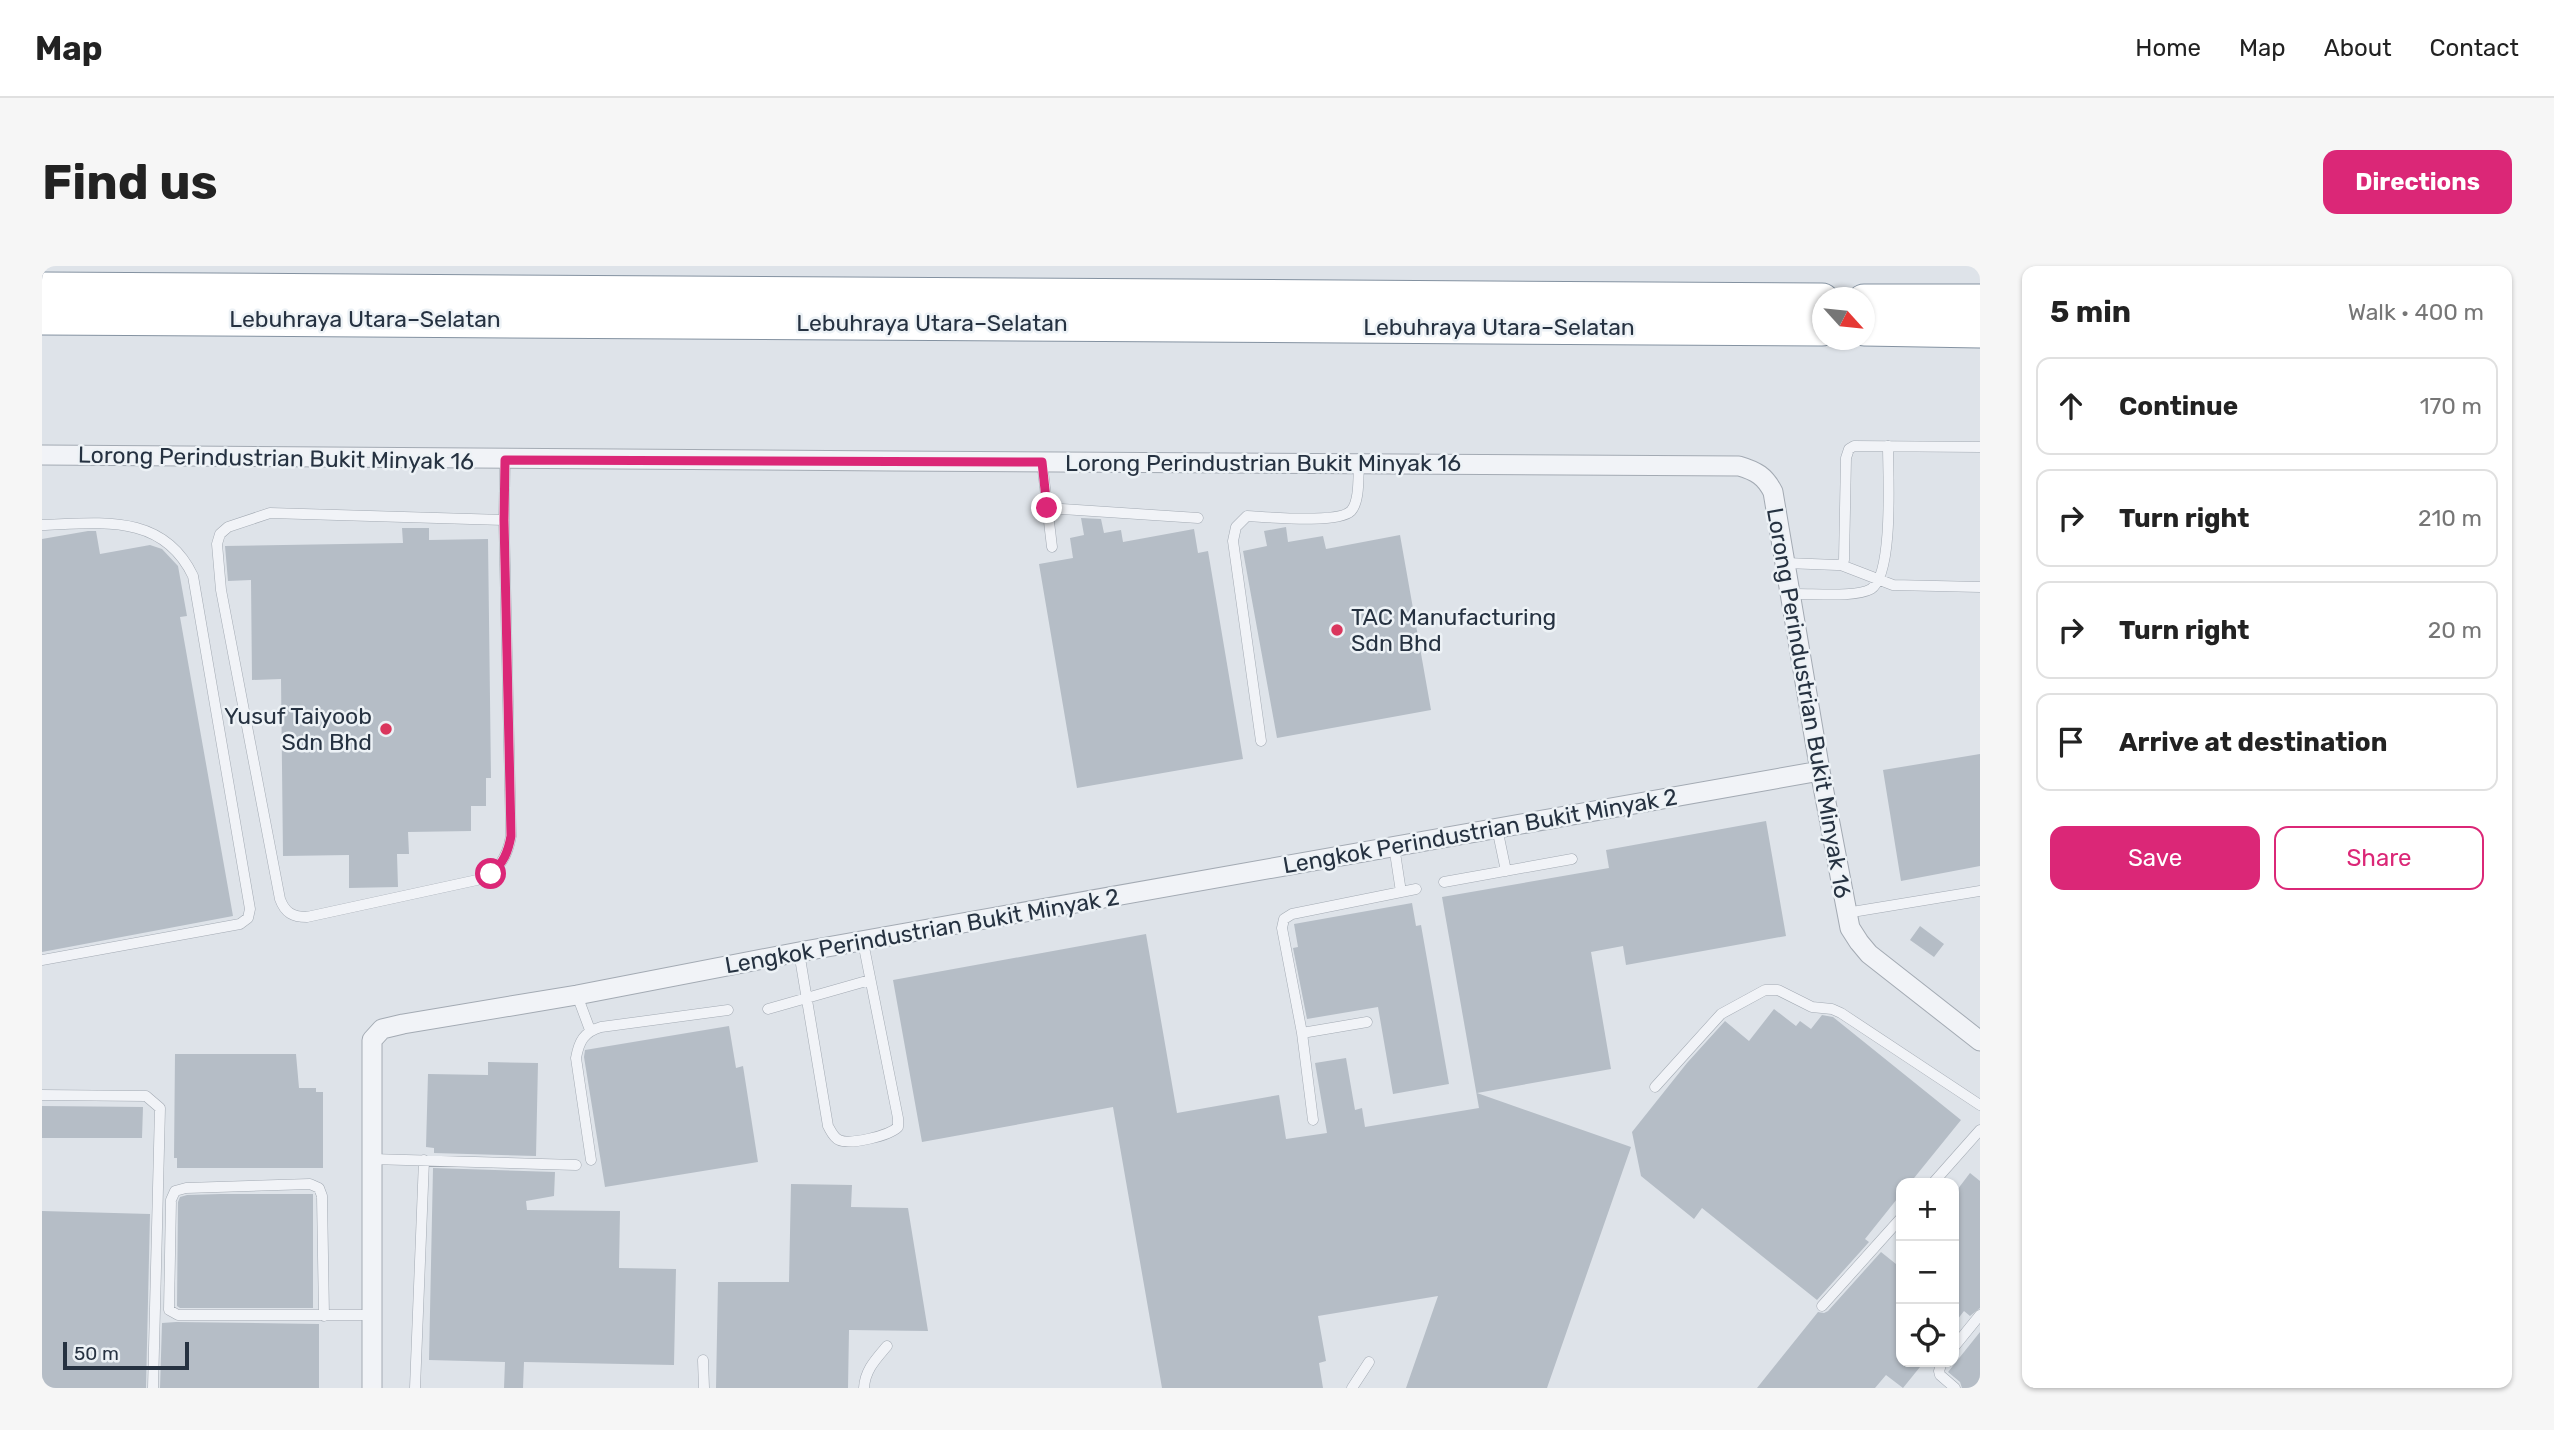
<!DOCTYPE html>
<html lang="en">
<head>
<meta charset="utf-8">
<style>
	:root { --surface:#fff; --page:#f6f6f6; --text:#222; --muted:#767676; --line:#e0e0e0; --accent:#db2777 }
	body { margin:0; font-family:Rubik,sans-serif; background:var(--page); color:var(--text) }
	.controls { position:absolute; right:21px; bottom:21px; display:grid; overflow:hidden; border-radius:14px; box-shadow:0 2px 5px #0004 }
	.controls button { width:63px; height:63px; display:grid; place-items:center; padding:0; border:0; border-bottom:2px solid var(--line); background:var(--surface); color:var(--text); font:35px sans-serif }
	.compass { position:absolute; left:1770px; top:21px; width:63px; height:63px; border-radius:50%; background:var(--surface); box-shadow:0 2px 5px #0004; rotate:117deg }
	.scale { position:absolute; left:21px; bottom:18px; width:126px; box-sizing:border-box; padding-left:7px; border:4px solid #263241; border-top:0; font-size:19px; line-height:24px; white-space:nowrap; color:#263241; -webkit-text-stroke:5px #edf2f6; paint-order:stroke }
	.stop { position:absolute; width:21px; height:21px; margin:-16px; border:5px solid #db2777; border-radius:50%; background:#fff }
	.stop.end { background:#db2777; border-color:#fff; box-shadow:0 2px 7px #0008 }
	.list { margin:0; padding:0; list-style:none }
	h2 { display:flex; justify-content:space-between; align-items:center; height:91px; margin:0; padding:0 28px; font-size:30px }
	h2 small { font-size:23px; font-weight:400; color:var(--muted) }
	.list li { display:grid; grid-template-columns:46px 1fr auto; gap:21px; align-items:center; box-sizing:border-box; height:98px; margin:0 14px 14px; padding:0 14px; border:2px solid var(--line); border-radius:14px }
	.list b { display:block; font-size:26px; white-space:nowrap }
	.list em { font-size:23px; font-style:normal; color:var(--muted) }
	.actions { display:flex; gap:14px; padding:21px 28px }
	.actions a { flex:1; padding:16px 0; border:2px solid var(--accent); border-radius:14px; text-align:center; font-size:24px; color:var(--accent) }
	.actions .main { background:var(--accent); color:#fff }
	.icon { flex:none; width:38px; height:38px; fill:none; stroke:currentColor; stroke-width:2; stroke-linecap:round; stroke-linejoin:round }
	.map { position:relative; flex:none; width:1938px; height:1122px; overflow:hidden; border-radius:14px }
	header { display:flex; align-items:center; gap:42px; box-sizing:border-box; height:98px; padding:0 35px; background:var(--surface); border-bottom:2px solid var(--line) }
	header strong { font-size:33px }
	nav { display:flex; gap:38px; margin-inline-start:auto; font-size:24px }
	.intro { display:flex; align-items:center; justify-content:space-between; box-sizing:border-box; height:168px; padding:0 42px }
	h1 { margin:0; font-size:49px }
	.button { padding:18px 32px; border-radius:14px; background:var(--accent); color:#fff; font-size:24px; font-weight:700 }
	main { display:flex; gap:42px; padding:0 42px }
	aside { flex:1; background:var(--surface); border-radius:14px; box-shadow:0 2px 5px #0004 }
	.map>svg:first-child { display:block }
	.building { fill:#b5bdc6 }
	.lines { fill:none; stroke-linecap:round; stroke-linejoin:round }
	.lane-casing { stroke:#a3aab3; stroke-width:11 }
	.street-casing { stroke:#a3aab3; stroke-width:21 }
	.highway-casing { stroke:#8492a1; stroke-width:37 }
	.lane { stroke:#f1f3f7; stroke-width:10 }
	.street { stroke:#f1f3f7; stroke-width:19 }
	.highway { stroke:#fff; stroke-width:35 }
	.route { stroke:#db2777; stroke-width:9 }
	.poi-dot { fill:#da365d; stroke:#edf2f6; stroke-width:2.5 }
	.labels { text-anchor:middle; stroke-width:5; stroke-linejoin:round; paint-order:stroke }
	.street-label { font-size:23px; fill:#263241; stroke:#edf2f6 }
	.poi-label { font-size:23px; fill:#263241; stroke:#edf2f6; text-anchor:start }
</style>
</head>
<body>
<header>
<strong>Map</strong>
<nav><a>Home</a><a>Map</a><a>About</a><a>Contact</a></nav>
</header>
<div class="intro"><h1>Find us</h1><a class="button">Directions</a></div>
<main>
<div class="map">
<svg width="1938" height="1122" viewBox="0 0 1938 1122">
	<rect width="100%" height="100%" fill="#dee3e9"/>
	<path class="building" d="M 1039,252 L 1059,253 L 1062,267 L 1079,264 L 1081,276 L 1152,263 L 1156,287 L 1166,285 L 1201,493 L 1035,522 L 997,298 L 1031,292 L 1028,272 L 1042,269 Z
		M 1244,261 L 1246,276 L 1281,270 L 1284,283 L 1358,269 L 1389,444 L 1235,472 L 1201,285 L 1225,280 L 1222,265 Z
		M 360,262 L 387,262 L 387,274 L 446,273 L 449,512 L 444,512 L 444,540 L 429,540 L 429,565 L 366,566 L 367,588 L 355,588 L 356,621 L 307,622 L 307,589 L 241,590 L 239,413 L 210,414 L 209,314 L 186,315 L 183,280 L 361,277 Z
		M 46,265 L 54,265 L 58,288 L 108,279 L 120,283 L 136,300 L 145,350 L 138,351 L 191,650 L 0,686 L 0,273 Z
		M 1938,488 L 1938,600 L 1859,615 L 1841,504 Z
		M 1724,555 L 1744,670 L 1584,699 L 1581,680 L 1549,686 L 1569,803 L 1435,827 L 1589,881 L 1505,1122 L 1364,1122 L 1396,1030 L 1276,1050 L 1284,1095 L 1277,1097 L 1281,1122 L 1120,1122 L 1071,841 L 880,876 L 851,714 L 1104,668 L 1135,847 L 1237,829 L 1244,873 L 1285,867 L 1273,797 L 1304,792 L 1313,844 L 1320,842 L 1323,861 L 1437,842 L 1400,631 L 1567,602 L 1564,584 Z
		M 1370,637 L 1374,660 L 1379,659 L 1407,818 L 1351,828 L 1336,741 L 1265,753 L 1251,682 L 1256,681 L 1252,658 Z
		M 1878,660 L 1902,678 L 1892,691 L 1868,674 Z
		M 1732,743 L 1754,760 L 1758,755 L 1769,763 L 1780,749 L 1791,751 L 1919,854 L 1868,917 L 1859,917 L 1859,928 L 1823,973 L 1827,976 L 1775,1034 L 1660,942 L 1652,953 L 1599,910 L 1590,866 L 1645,797 L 1683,755 L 1707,775 Z
		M 687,760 L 694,802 L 701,800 L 716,896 L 563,921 L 542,791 L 543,784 Z
		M 133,788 L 254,788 L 257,822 L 274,822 L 274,826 L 281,826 L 281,902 L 135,902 L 135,892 L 132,892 Z
		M 446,796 L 496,797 L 494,890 L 392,887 L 392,882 L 384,881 L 386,808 L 446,809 Z
		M 0,840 L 101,841 L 100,872 L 0,872 Z
		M 391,902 L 513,906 L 512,930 L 484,935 L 485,944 L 578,945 L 577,1002 L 634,1003 L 632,1099 L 482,1096 L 481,1122 L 462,1122 L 463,1096 L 387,1094 Z
		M 1928,907 L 1938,915 L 1938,1042 L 1928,1050 L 1922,1045 L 1912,1058 L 1912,928 Z
		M 749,918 L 810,919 L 809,941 L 866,942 L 886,1065 L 807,1064 L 806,1122 L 674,1122 L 676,1016 L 747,1016 Z
		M 179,928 L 271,928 L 271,1042 L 138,1042 L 135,1040 L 136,936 L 138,931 L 145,929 Z
		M 0,945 L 108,948 L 104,1122 L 0,1122 Z
		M 1839,986 L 1859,1002 L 1859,1096 L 1882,1096 L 1861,1122 L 1844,1109 L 1833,1122 L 1715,1122 L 1776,1046 L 1782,1047 L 1786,1045 Z
		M 134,1056 L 277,1058 L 277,1122 L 118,1122 L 120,1057 Z
		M 1938,1066 L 1938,1122 L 1920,1122 L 1918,1116 L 1906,1106 Z"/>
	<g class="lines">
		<defs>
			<path id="lane" d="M 1000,196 L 1010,281
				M 1005,242 L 1156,252
				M 462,254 L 228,247 L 186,261 L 178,268 L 175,278 L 179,324 L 238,633 C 243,647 251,651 265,651 L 435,614 C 456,605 465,593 469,570 L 462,254 L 463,194
				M 0,259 C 59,257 121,247 151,310 L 208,643 L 206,652 L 198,658 L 0,694
				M 1744,297 L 1795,299 L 1799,299 L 1802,294 L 1804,192 L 1807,183 L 1812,180 L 1938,181
				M 1799,299 L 1851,319 L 1938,321
				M 1748,328 C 1768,327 1813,332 1829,323 C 1852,309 1846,207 1846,180
				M 1219,475 L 1191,275 L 1194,261 L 1205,250 C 1226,251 1296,258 1309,245 C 1318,235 1316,210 1317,197
				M 1455,562 L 1464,605
				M 1352,580 L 1359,626
				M 1402,616 L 1530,593
				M 1804,647 L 1938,625
				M 757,686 L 786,860 C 789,865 791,871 797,874 C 808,879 847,870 856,861 L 856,852 L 821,676
				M 535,729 L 548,764
				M 726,743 L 828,714
				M 1260,767 L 1325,756
				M 1613,821 L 1679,748 L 1723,724 L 1736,724 L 1770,741 L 1790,743 L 1799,747 L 1938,839
				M 0,829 L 104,830 L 118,842 L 111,1122
				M 1271,854 L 1260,767 L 1240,662 L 1242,653 L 1250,648 L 1374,623
				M 329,893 L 534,899
				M 549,894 L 534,792 C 537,775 542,766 559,761 L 686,744
				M 1891,917 L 1938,864
				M 1780,1040 L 1859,952
				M 282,1050 L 280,930 L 277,922 L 268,918 L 144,922 L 133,925 L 129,934 L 127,1044 L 136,1049 L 329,1049
				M 1912,1081 L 1938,1049
				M 661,1094 L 662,1122
				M 1900,1096 L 1897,1105 L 1898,1109 L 1913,1122
				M 373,1122 L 382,894
				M 822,1122 C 823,1104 834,1093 845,1080
				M 1310,1122 L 1327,1096"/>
			<path id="street" d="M 0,189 C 566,195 1131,195 1697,200 C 1714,205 1723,210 1731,226 L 1778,505 L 1808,662 L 1817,676 L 1827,688 L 1938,775
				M 330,1122 L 330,774 L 340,763 L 361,758 L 535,729 L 757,686 L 1778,505"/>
			<path id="highway" d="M 0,24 L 1780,35
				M 1822,36 L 1938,36
				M 0,51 L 1780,62
				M 1822,62 L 1938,64"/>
		</defs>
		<use href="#lane" class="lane-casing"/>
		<use href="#street" class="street-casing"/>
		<use href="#highway" class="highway-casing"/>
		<use href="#lane" class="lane"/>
		<use href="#street" class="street"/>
		<use href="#highway" class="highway"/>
	</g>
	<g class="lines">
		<path class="route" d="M 449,608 C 461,597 466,587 469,570 L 462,254 L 463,194 L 1000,196 L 1005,242"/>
	</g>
	<g class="poi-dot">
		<circle cx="1295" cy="364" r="7"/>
		<circle cx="344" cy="463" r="7"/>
	</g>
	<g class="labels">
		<g class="street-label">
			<text x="323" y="61">Lebuhraya Utara–Selatan</text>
			<text x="890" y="65">Lebuhraya Utara–Selatan</text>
			<text x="1457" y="69">Lebuhraya Utara–Selatan</text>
			<text transform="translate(234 192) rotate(1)" y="8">Lorong Perindustrian Bukit Minyak 16</text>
			<text x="1221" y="205">Lorong Perindustrian Bukit Minyak 16</text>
			<text transform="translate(1767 437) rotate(80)" y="8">Lorong Perindustrian Bukit Minyak 16</text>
			<text transform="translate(1438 565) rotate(-10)" y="8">Lengkok Perindustrian Bukit Minyak 2</text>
			<text transform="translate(880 665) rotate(-10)" y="8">Lengkok Perindustrian Bukit Minyak 2</text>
		</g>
		<g class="poi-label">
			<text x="1309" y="359">TAC Manufacturing<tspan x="1309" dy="26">Sdn Bhd</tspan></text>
			<text x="330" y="458" text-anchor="end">Yusuf Taiyoob<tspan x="330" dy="26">Sdn Bhd</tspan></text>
		</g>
	</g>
</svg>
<div class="controls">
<button>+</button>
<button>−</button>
<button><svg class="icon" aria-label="locate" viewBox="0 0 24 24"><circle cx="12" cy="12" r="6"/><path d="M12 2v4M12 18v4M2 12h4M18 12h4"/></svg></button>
</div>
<svg class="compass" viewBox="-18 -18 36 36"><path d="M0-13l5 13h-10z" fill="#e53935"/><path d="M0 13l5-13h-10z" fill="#767676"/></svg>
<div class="scale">50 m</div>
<div class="stop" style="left:449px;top:608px"></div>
<div class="stop end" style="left:1005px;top:242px"></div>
</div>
<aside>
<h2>5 min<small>Walk · 400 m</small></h2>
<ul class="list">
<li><svg class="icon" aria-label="ahead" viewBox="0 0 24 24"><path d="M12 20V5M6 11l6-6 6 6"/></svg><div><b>Continue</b></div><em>170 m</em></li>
<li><svg class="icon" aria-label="right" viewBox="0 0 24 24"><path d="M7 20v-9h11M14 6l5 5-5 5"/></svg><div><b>Turn right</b></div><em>210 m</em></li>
<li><svg class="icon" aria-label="right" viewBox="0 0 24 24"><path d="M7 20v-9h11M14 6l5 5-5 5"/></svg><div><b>Turn right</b></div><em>20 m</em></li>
<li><svg class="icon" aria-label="arrive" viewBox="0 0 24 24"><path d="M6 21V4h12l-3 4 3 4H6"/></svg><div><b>Arrive at destination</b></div></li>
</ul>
<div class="actions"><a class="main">Save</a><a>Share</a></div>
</aside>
</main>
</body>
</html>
